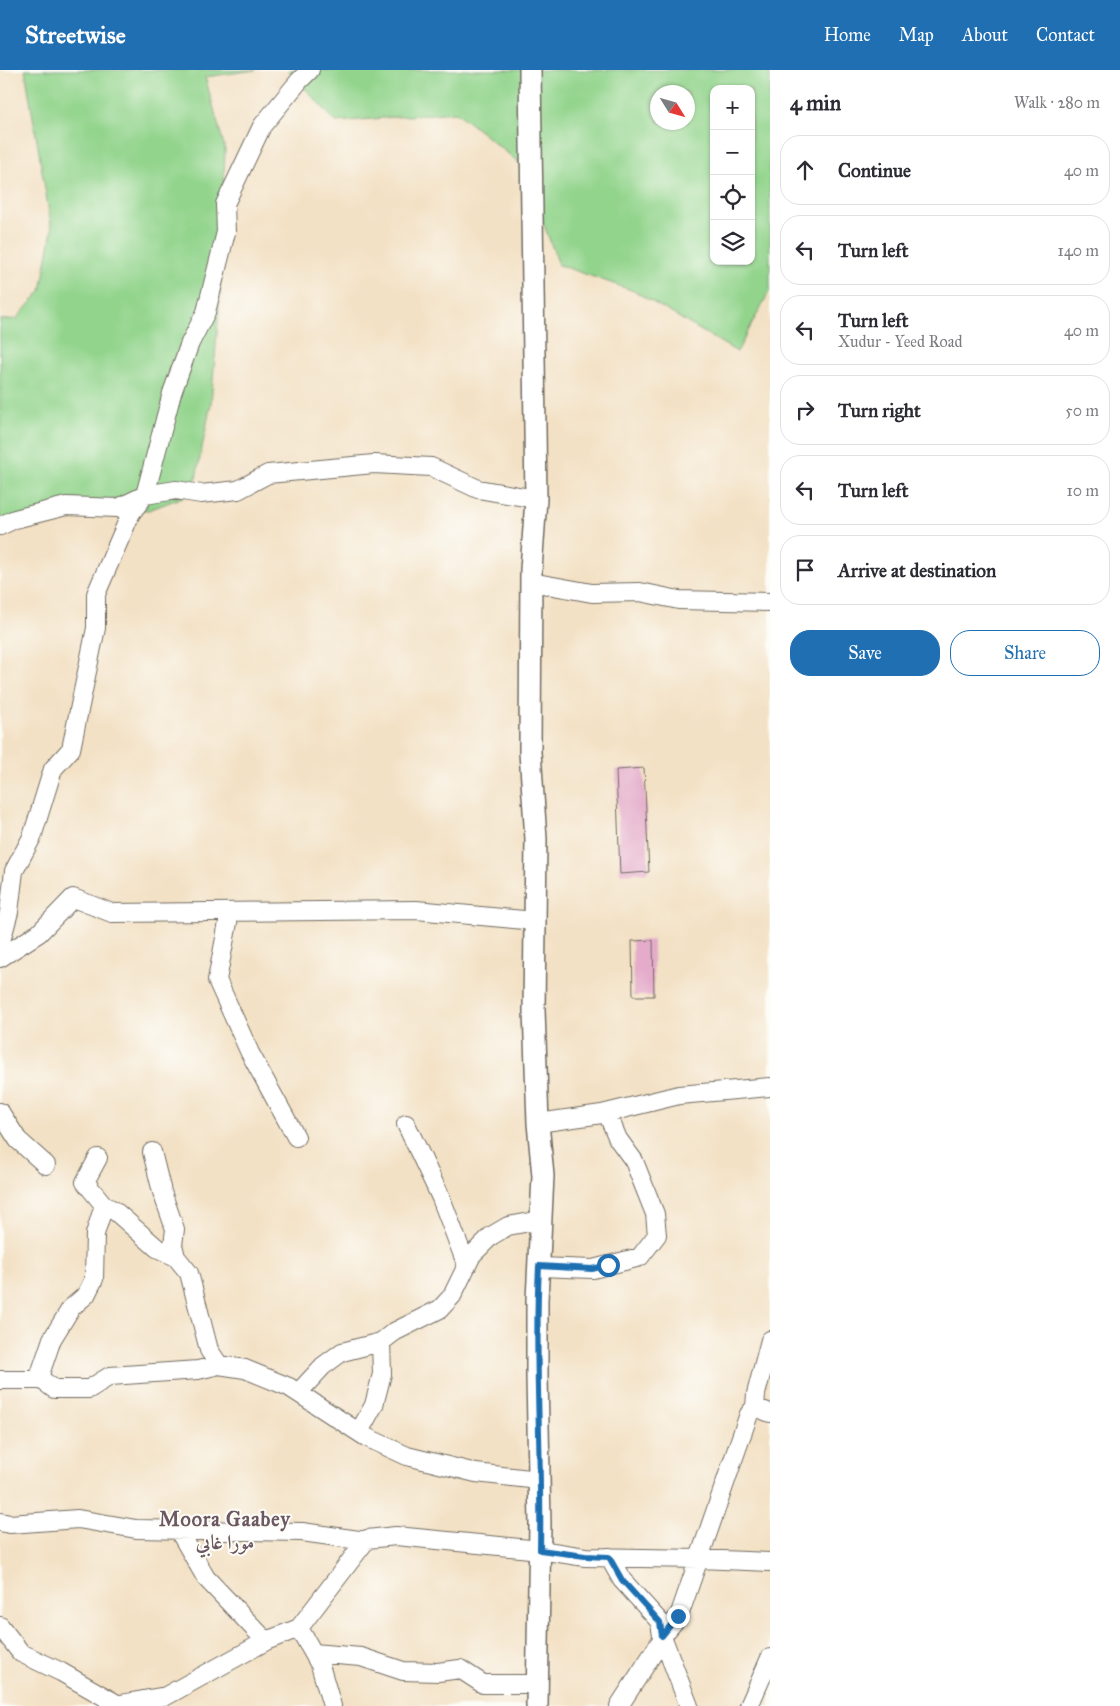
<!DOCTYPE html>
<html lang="en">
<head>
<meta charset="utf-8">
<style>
	:root { --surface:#fff; --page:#f2f2f3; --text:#2b2b33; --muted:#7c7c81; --line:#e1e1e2; --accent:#1f6fb2 }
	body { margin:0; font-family:"IM FELL Great Primer",Amiri,serif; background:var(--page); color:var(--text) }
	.controls { position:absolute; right:15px; top:15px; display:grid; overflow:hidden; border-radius:10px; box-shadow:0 1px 4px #0004 }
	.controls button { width:45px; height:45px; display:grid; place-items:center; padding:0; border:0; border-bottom:1px solid var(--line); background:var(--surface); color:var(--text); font:25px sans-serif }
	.compass { position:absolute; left:650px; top:15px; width:45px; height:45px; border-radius:50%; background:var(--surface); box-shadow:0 1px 4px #0004; rotate:127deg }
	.stop { position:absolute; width:15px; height:15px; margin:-11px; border:4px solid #1f6fb2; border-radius:50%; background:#fff }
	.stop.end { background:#1f6fb2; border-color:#fff; box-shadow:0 1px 5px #0008 }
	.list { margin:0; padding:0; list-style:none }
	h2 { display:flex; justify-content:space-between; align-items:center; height:65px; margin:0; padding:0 20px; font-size:21px }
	h2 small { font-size:16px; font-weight:400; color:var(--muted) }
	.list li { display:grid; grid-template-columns:32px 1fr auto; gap:15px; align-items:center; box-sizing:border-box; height:70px; margin:0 10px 10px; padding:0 10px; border:1px solid var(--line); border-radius:20px }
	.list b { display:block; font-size:19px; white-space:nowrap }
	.list p { margin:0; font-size:16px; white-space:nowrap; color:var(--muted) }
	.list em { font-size:16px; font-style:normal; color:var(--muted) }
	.actions { display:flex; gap:10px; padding:15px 20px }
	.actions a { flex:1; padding:11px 0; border:1px solid var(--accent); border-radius:20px; text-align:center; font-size:18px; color:var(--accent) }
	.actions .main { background:var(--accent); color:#fff }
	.icon { flex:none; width:28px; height:28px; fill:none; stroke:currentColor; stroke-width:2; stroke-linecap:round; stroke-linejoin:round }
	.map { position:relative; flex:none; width:770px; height:1636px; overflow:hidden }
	header { display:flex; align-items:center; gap:30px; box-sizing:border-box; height:70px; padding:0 25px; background:var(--accent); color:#fff }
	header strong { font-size:24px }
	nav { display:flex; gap:28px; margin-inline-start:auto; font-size:18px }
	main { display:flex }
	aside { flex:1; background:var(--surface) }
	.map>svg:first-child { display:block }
	.green { fill:#92d48c; stroke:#5e805c; fill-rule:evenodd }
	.building { fill:#e4acca }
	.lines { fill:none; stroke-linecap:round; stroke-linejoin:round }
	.minor-casing { stroke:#716b61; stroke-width:20 }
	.major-casing { stroke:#716b61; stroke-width:24 }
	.minor { stroke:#fff; stroke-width:18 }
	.major { stroke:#fff; stroke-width:21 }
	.route { stroke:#1f6fb2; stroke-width:6 }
	.labels { text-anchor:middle; stroke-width:4; stroke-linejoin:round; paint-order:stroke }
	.district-label { font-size:20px; font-weight:bold; letter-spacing:1px; fill:#6c5863; stroke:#fdfcf7 }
</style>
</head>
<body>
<header>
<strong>Streetwise</strong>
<nav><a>Home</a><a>Map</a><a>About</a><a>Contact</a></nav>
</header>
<main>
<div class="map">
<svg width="770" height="1636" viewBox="0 0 770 1636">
	<rect width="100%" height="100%" fill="#fdfcf7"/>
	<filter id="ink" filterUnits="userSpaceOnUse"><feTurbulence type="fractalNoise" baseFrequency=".02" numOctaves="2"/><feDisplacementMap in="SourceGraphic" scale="10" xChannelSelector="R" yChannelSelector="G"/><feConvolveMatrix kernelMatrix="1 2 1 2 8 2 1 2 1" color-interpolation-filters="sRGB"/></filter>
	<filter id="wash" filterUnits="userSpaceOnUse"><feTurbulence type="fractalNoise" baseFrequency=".0096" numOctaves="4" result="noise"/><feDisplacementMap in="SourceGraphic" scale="20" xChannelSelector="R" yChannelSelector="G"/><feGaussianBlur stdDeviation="1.12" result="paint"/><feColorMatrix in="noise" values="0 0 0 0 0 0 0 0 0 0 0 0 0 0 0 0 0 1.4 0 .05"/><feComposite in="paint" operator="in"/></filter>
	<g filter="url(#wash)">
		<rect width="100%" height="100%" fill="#f3e1c5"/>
		<path class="green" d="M 25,0 L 256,0 L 205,7 L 225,79 L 220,229 L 211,333 L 193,423 L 149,440 L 95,437 L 0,452 L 0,250 L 16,249 L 41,221 L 52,160 Z
			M 288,0 L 770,0 L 770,220 L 737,282 L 634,221 L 559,195 L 521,94 L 456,42 L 336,52 ZM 714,19 L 751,19 L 751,191 L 714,191 ZM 658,22 L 688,22 L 688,52 L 658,52 Z"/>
		<g id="blocks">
			<path class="building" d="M 644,698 L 649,802 L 620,804 L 616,700 Z
				M 653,870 L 654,926 L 633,926 L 632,871 Z"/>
		</g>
	</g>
	<g filter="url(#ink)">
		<use href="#blocks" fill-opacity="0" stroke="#716b61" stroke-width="1"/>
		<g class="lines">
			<defs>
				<path id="minor" d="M 0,456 L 15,449 L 66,436 L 118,438 L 145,425 L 176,420 L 201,424 L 238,420 L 268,404 L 374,394 L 431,397 L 478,419 L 536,429
					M 531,512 L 592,523 L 640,522 L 679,530 L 770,532
					M 230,842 L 217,910 L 250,983 L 296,1067
					M 0,875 L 9,842 L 14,801 L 32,767 L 53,699 L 71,679 L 96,558 L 96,524 L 131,443 L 145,425 L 172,323 L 190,273 L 206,242 L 226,162 L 225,134 L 262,56 L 299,11 L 310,0
					M 0,888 L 39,863 L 73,828 L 112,843 L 416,840 L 535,851
					M 0,1042 L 18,1070 L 46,1095
					M 538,1053 L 602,1044 L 679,1025 L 770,1017
					M 406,1054 L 441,1128 L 467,1196
					M 152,1082 L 162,1122 L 175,1159 L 173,1175 L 176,1187
					M 98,1088 L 85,1112 L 104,1135 L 115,1141 L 157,1178 L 176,1187 L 189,1203 L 209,1280 L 219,1295
					M 539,1197 L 593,1199 L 640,1187 L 657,1165 L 655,1144 L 634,1091 L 618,1069 L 607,1043
					M 0,1310 L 42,1310 L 54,1319 L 89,1319 L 110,1306 L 198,1300 L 219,1295 L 245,1299 L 289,1317 L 366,1367 L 407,1386 L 476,1403 L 539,1410
					M 38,1310 L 52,1269 L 71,1238 L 86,1225 L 94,1209 L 95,1164 L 104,1135
					M 298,1323 L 323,1296 L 342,1282 L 381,1272 L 394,1262 L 440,1239 L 452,1226 L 472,1185 L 491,1166 L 508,1156 L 541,1150
					M 755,1337 L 770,1343
					M 359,1362 L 374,1335 L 382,1304 L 381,1272
					M 0,1452 L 10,1454 L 78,1449 L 136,1459 L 302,1462 L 366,1471
					M 179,1461 L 206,1508 L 266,1571
					M 609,1487 L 622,1510 L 660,1552 L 662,1566 L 689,1636
					M 0,1556 L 21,1583 L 61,1602 L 117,1634
					M 299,1558 L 320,1595 L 332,1636
					M 662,1566 L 679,1546 L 749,1344 L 755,1337 L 756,1324 L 770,1270
					M 313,1583 L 361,1587 L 403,1601 L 438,1602 L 460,1599 L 483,1614 L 537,1614
					M 109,1636 L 166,1626 L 266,1571 L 299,1558 L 367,1469 L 396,1466 L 540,1480 L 585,1487 L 699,1489 L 770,1492
					M 619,1636 L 663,1568
					M 749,1636 L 770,1588"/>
				<path id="major" d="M 530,0 L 536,429 L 531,500 L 530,682 L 536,769 L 534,940 L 538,1053 L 543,1106 L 537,1230 L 537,1306 L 540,1454 L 537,1636"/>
			</defs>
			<use href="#minor" class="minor-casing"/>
			<use href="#major" class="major-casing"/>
			<use href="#minor" class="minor"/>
			<use href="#major" class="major"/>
		</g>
	</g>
	<g class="lines" filter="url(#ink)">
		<path class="route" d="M 608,1195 L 592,1199 L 539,1196 C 534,1291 542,1386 540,1480 L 585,1486 L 609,1487 L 622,1510 L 660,1552 L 662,1566 L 678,1546"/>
	</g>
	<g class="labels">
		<g class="district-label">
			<text x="225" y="1456">Moora Gaabey<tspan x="225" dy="23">مورا غابي</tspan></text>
		</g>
	</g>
</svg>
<div class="controls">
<button>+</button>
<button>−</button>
<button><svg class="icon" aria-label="locate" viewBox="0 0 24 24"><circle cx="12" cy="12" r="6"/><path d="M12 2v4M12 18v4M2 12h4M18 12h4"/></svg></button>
<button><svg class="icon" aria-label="layers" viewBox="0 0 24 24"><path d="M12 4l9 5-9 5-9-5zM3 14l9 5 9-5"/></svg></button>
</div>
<svg class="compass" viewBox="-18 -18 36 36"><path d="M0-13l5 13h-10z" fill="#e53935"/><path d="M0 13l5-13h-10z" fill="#7c7c81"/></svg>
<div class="stop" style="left:608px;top:1195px"></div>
<div class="stop end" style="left:678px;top:1546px"></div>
</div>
<aside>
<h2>4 min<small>Walk · 280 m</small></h2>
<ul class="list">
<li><svg class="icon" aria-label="ahead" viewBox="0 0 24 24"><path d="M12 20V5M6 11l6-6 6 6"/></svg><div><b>Continue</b></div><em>40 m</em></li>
<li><svg class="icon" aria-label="left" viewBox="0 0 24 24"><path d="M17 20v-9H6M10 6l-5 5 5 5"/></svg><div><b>Turn left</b></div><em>140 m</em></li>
<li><svg class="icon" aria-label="left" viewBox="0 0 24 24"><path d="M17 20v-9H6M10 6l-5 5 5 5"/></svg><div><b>Turn left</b><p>Xudur - Yeed Road</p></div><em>40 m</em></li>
<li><svg class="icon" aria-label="right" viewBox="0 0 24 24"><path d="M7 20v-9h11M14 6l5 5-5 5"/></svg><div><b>Turn right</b></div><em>50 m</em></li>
<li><svg class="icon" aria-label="left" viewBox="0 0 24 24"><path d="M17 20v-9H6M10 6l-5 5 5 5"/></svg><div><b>Turn left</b></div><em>10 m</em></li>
<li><svg class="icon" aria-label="arrive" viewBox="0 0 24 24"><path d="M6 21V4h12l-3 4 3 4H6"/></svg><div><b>Arrive at destination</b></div></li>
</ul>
<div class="actions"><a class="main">Save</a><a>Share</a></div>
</aside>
</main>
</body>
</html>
